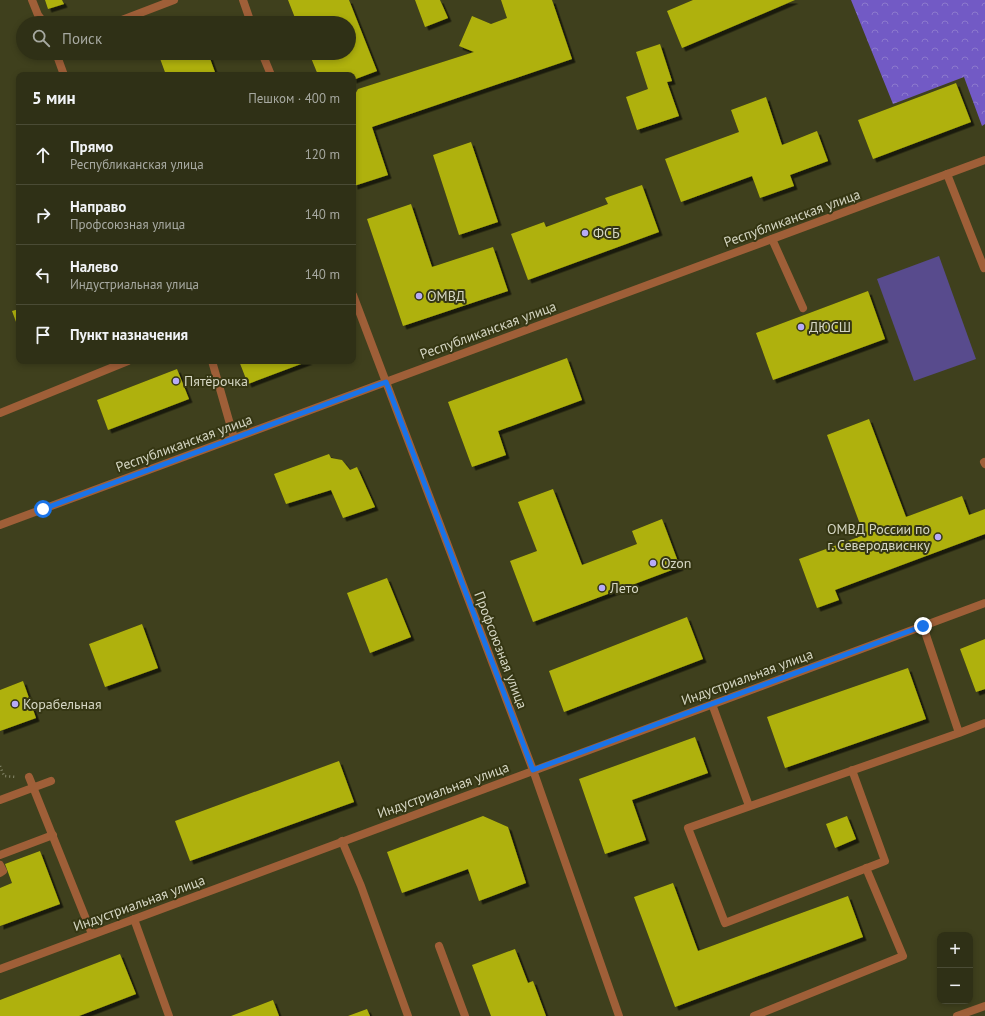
<!DOCTYPE html>
<html lang="ru">
<head>
<meta charset="utf-8">
<style>
	:root { --surface:#2f3016; --page:#37381f; --text:#f1f3f6; --muted:#a7a9a1; --line:#4a4b35 }
	body { margin:0; font-family:"PT Sans",sans-serif; background:var(--page); color:var(--text) }
	.controls { position:absolute; right:12px; bottom:12px; display:grid; overflow:hidden; border-radius:8px; box-shadow:0 2px 6px #0003 }
	.controls button { width:36px; height:36px; display:grid; place-items:center; padding:0; border:0; border-bottom:1px solid var(--line); background:var(--surface); color:var(--text); font:20px sans-serif }
	.stop { position:absolute; width:12px; height:12px; margin:-9px; border:3px solid #1a73e8; border-radius:50%; background:#fff }
	.stop.end { background:#1a73e8; border-color:#fff; box-shadow:0 1px 4px #0008 }
	.list { margin:0; padding:0; list-style:none }
	h2 { display:flex; justify-content:space-between; align-items:center; height:52px; margin:0; padding:0 16px; font-size:17px }
	h2 small { font-size:13px; font-weight:400; color:var(--muted) }
	.list li { display:grid; grid-template-columns:26px 1fr auto; gap:12px; align-items:center; box-sizing:border-box; height:60px; padding:0 16px; border-top:1px solid var(--line) }
	.list b { display:block; font-size:15px; white-space:nowrap }
	.list p { margin:0; font-size:13px; white-space:nowrap; color:var(--muted) }
	.list em { font-size:13px; font-style:normal; color:var(--muted) }
	.icon { flex:none; width:22px; height:22px; fill:none; stroke:currentColor; stroke-width:2; stroke-linecap:round; stroke-linejoin:round }
	.map { position:relative; flex:none; width:985px; height:1016px; overflow:hidden }
	.search { position:absolute; background:var(--surface); box-shadow:0 2px 6px #0003; left:16px; top:16px; width:340px; height:44px; display:flex; align-items:center; gap:10px; box-sizing:border-box; padding:0 14px; border-radius:22px; color:var(--muted); font-size:15px }
	.panel { position:absolute; background:var(--surface); box-shadow:0 2px 6px #0003; left:16px; top:72px; width:340px; height:292px; border-radius:8px }
	.map>svg:first-child { display:block }
	.green { fill:#584b8d }
	.forest { fill:url(#forest-crowns) }
	.building { fill:#afb10a; filter:url(#shadow) }
	.lines { fill:none; stroke-linecap:round; stroke-linejoin:round }
	.path { stroke:#87886d; stroke-width:2.5; stroke-dasharray:1 3; stroke-linecap:butt }
	.lane { stroke:#9f5f38; stroke-width:8 }
	.street { stroke:#9f5f38; stroke-width:8 }
	.route { stroke:#1a73e8; stroke-width:5 }
	.poi-dot { fill:#b7abf8; stroke:#353613; stroke-width:1.5 }
	.labels { text-anchor:middle; stroke-width:4; stroke-linejoin:round; paint-order:stroke }
	.street-label { font-size:14px; fill:#d5d6c3; stroke:#353613 }
	.poi-label { font-size:14px; fill:#d5d6c3; stroke:#353613; text-anchor:start }
</style>
</head>
<body>
<div class="map">
<svg width="985" height="1016" viewBox="0 0 985 1016">
	<defs>
		<pattern id="forest-crowns" width="20" height="18" patternUnits="userSpaceOnUse"><rect width="20" height="18" fill="#725ac5"/><path d="M2 6a3 3 0 1 1 6 0M12 15a3 3 0 1 1 6 0" fill="none" stroke="#8c79cd"/></pattern>
		<filter id="shadow"><feDropShadow dx="3.5" dy="3.5" stdDeviation="0" flood-color="#0009"/></filter>
	</defs>
	<rect width="100%" height="100%" fill="#3f401d"/>
	<path class="green" d="M 939,256 L 976,359 L 914,381 L 877,279 Z"/>
	<path class="forest" d="M 851,0 L 985,0 L 985,124 L 982,126 L 964,77 L 893,104 Z"/>
	<path class="building" d="M 45,0 L 62,0 L 64,4 L 48,9 Z
		M 288,0 L 349,0 L 377,71 L 353,80 L 353,75 L 318,75 L 309,53 L 349,53 L 349,23 L 297,23 Z
		M 415,0 L 440,0 L 448,18 L 425,27 Z
		M 501,0 L 552,0 L 572,59 L 372,127 L 388,175 L 354,186 L 353,98 L 358,89 L 474,52 L 459,46 L 472,16 L 491,24 L 507,18 Z
		M 693,0 L 795,0 L 682,48 L 667,11 Z
		M 660,44 L 672,81 L 667,82 L 679,116 L 637,130 L 626,97 L 648,89 L 636,52 Z
		M 158,53 L 208,53 L 216,75 L 166,75 Z
		M 956,83 L 971,122 L 873,159 L 858,120 Z
		M 766,97 L 782,145 L 817,131 L 828,161 L 790,175 L 794,186 L 760,198 L 752,176 L 681,202 L 665,159 L 739,132 L 731,110 Z
		M 471,142 L 498,222 L 459,235 L 433,155 Z
		M 642,185 L 659,232 L 528,280 L 511,234 L 544,222 L 546,227 L 608,204 L 605,198 Z
		M 411,204 L 432,267 L 493,247 L 508,291 L 403,326 L 367,219 Z
		M 868,291 L 885,339 L 773,380 L 756,333 Z
		M 19,309 L 19,330 L 12,311 Z
		M 567,358 L 582,400 L 498,431 L 506,455 L 472,467 L 448,402 Z
		M 239,361 L 309,361 L 248,384 Z
		M 177,369 L 189,399 L 108,430 L 97,400 Z
		M 869,419 L 906,517 L 962,496 L 969,515 L 985,509 L 985,534 L 835,590 L 839,600 L 817,608 L 799,559 L 864,535 L 827,435 Z
		M 329,454 L 331,458 L 342,460 L 350,470 L 357,467 L 375,507 L 343,518 L 331,490 L 286,504 L 274,474 Z
		M 553,489 L 582,565 L 637,544 L 632,531 L 662,519 L 680,567 L 533,622 L 510,561 L 537,551 L 518,502 Z
		M 387,578 L 411,637 L 370,653 L 347,593 Z
		M 687,617 L 703,659 L 564,712 L 549,671 Z
		M 142,624 L 158,668 L 105,687 L 89,644 Z
		M 985,639 L 985,689 L 976,692 L 960,649 Z
		M 908,668 L 926,719 L 785,768 L 767,717 Z
		M 23,681 L 36,718 L 0,731 L 0,690 Z
		M 695,737 L 708,773 L 632,800 L 646,840 L 605,854 L 579,779 Z
		M 339,761 L 354,802 L 190,861 L 175,821 Z
		M 483,816 L 508,827 L 526,883 L 479,901 L 468,869 L 402,893 L 387,852 Z
		M 847,816 L 856,839 L 835,848 L 826,824 Z
		M 40,851 L 60,904 L 0,926 L 0,888 L 12,883 L 5,864 Z
		M 673,883 L 698,951 L 848,896 L 863,937 L 675,1007 L 634,897 Z
		M 515,949 L 528,983 L 533,981 L 546,1016 L 491,1016 L 472,965 Z
		M 120,954 L 136,994 L 79,1016 L 0,1016 L 0,1000 Z
		M 273,1000 L 279,1016 L 231,1016 Z
		M 367,1009 L 370,1016 L 348,1016 Z"/>
	<g class="lines">
		<path class="path" d="M 353,351 L 354,351
			M 0,766 L 4,776 L 17,777"/>
		<path class="lane" d="M 32,0 L 38,15 L 44,23
			M 114,23 L 174,0
			M 56,53 L 64,75
			M 947,174 L 984,268 L 985,267
			M 772,239 L 803,308
			M 212,361 L 234,438
			M 0,413 L 128,361
			M 984,462 L 985,464
			M 923,626 L 959,733 L 985,723
			M 712,704 L 749,806
			M 852,770 L 885,861 L 725,923 L 688,828 L 959,733
			M 29,777 L 92,934
			M 0,800 L 51,781
			M 342,841 L 361,886 L 408,1016
			M 0,855 L 53,835
			M 0,865 L 3,871 L 0,873
			M 134,919 L 169,1016
			M 439,946 L 465,1016
			M 754,1016 L 903,956 L 866,868
			M 957,1016 L 985,1006"/>
		<path class="street" d="M 243,0 L 251,23
			M 262,53 L 271,75
			M 353,295 L 533,770 L 619,1016
			M 0,525 L 985,160
			M 0,969 L 985,603"/>
	</g>
	<g class="lines">
		<path class="route" d="M 43,509 L 386,382 L 533,770 L 923,626"/>
	</g>
	<g class="poi-dot">
		<circle cx="585" cy="233" r="4"/>
		<circle cx="419" cy="296" r="4"/>
		<circle cx="801" cy="327" r="4"/>
		<circle cx="176" cy="381" r="4"/>
		<circle cx="938" cy="537" r="4"/>
		<circle cx="653" cy="563" r="4"/>
		<circle cx="602" cy="588" r="4"/>
		<circle cx="15" cy="704" r="4"/>
	</g>
	<g class="labels">
		<g class="street-label">
			<text transform="translate(792 218) rotate(-20)" y="5">Республиканская улица</text>
			<text transform="translate(488 330) rotate(-20)" y="5">Республиканская улица</text>
			<text transform="translate(184 443) rotate(-20)" y="5">Республиканская улица</text>
			<text transform="translate(501 650) rotate(69)" y="5">Профсоюзная улица</text>
			<text transform="translate(747 677) rotate(-20)" y="5">Индустриальная улица</text>
			<text transform="translate(443 790) rotate(-20)" y="5">Индустриальная улица</text>
			<text transform="translate(139 903) rotate(-20)" y="5">Индустриальная улица</text>
		</g>
		<g class="poi-label">
			<text x="593" y="238">ФСБ</text>
			<text x="427" y="301">ОМВД</text>
			<text x="809" y="332">ДЮСШ</text>
			<text x="184" y="386">Пятёрочка</text>
			<text x="930" y="534" text-anchor="end">ОМВД России по<tspan x="930" dy="16">г. Северодвиснку</tspan></text>
			<text x="661" y="568">Ozon</text>
			<text x="610" y="593">Лето</text>
			<text x="23" y="709">Корабельная</text>
		</g>
	</g>
</svg>
<div class="controls">
<button>+</button>
<button>−</button>
</div>
<div class="stop" style="left:43px;top:509px"></div>
<div class="stop end" style="left:923px;top:626px"></div>
<div class="search"><svg class="icon" aria-label="search" viewBox="0 0 24 24"><circle cx="10" cy="10" r="6"/><path d="M15 15l6 6"/></svg>Поиск</div>
<section class="panel">
<h2>5 мин<small>Пешком · 400 m</small></h2>
<ul class="list">
<li><svg class="icon" aria-label="ahead" viewBox="0 0 24 24"><path d="M12 20V5M6 11l6-6 6 6"/></svg><div><b>Прямо</b><p>Республиканская улица</p></div><em>120 m</em></li>
<li><svg class="icon" aria-label="right" viewBox="0 0 24 24"><path d="M7 20v-9h11M14 6l5 5-5 5"/></svg><div><b>Направо</b><p>Профсоюзная улица</p></div><em>140 m</em></li>
<li><svg class="icon" aria-label="left" viewBox="0 0 24 24"><path d="M17 20v-9H6M10 6l-5 5 5 5"/></svg><div><b>Налево</b><p>Индустриальная улица</p></div><em>140 m</em></li>
<li><svg class="icon" aria-label="arrive" viewBox="0 0 24 24"><path d="M6 21V4h12l-3 4 3 4H6"/></svg><div><b>Пункт назначения</b></div></li>
</ul>
</section>
</div>
</body>
</html>
